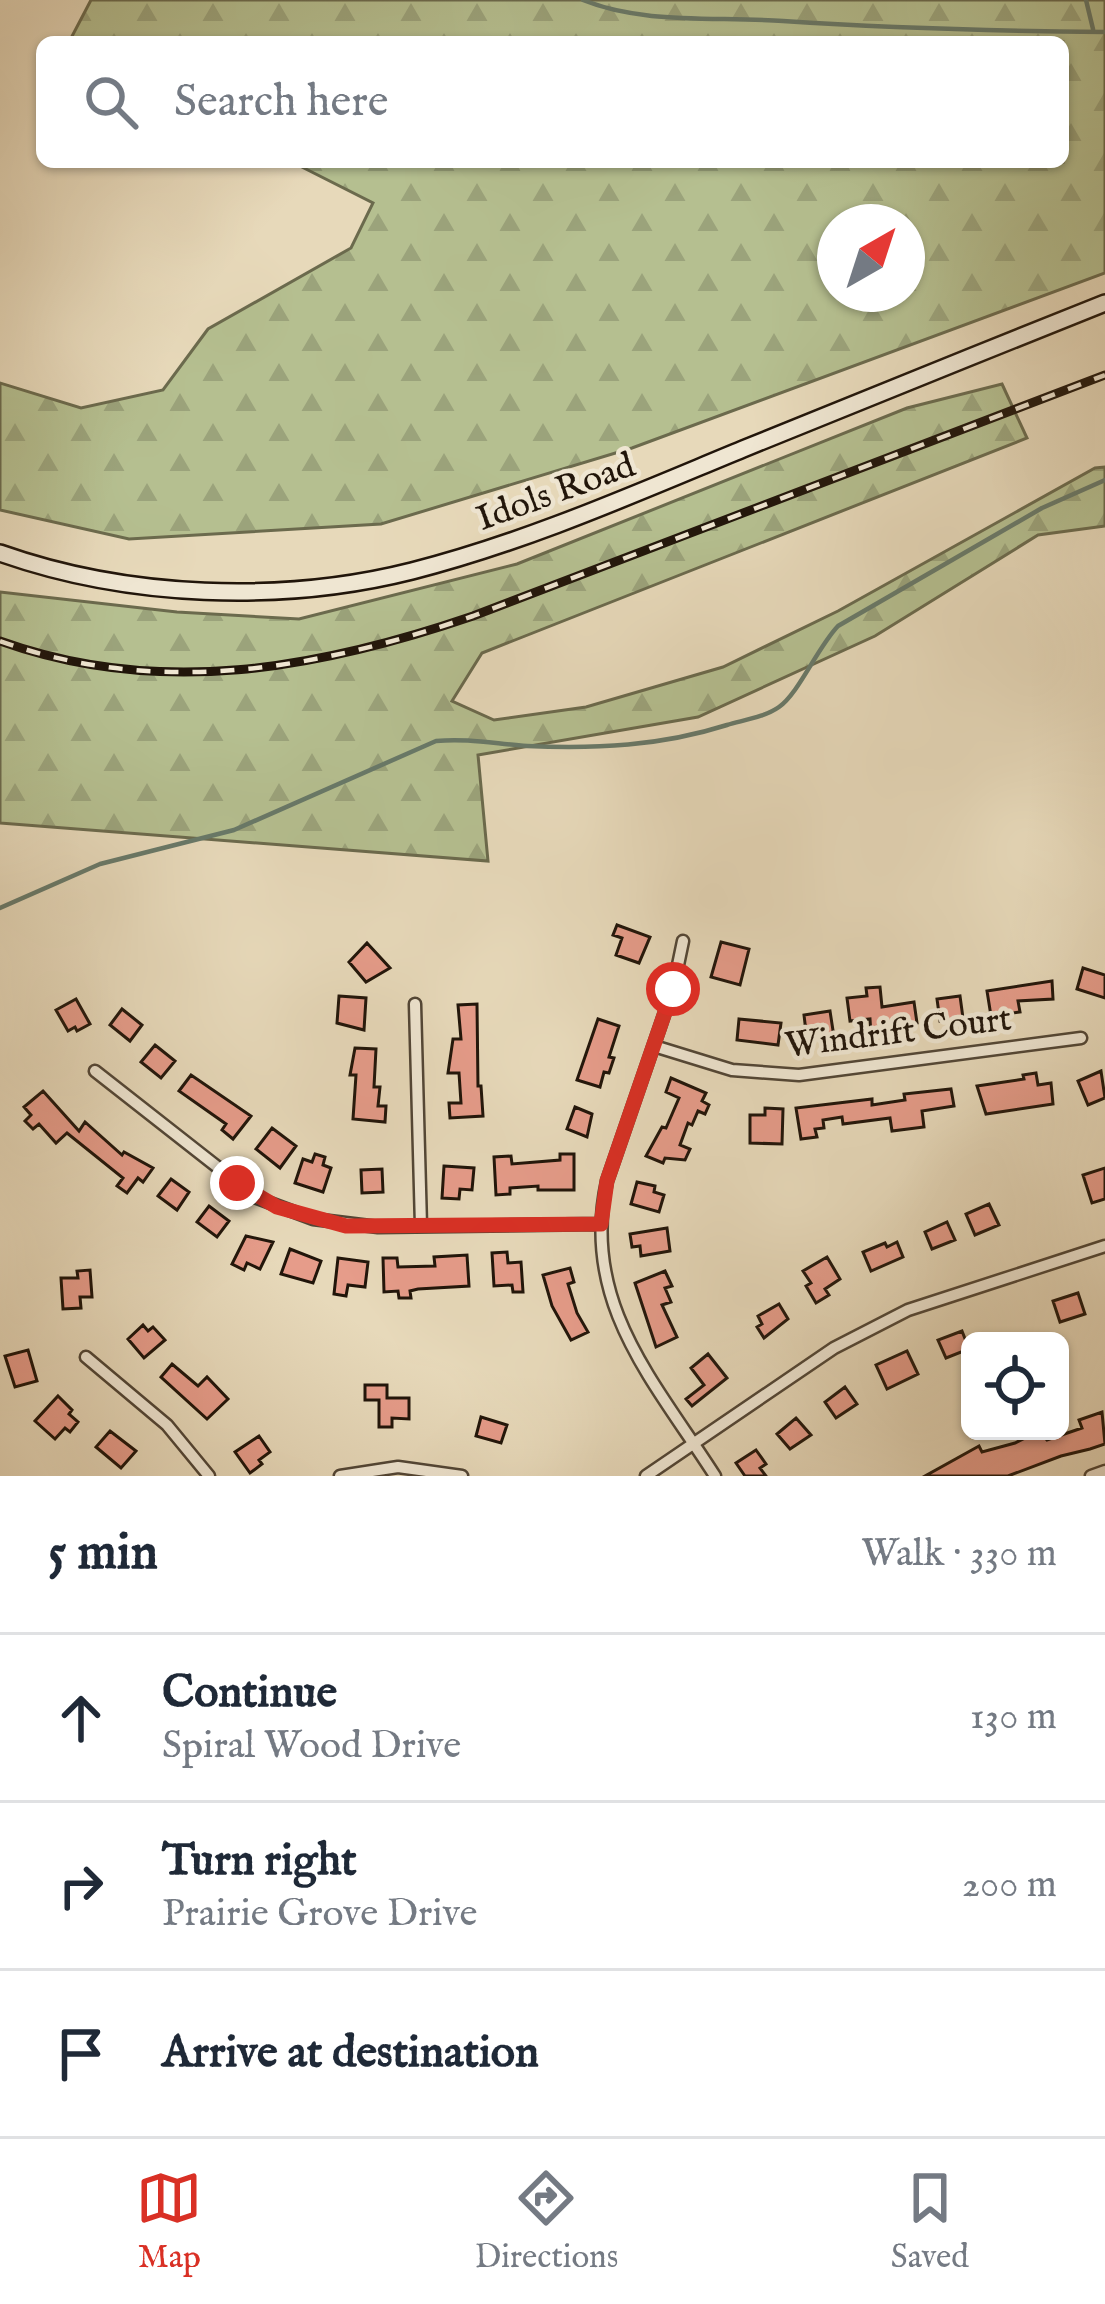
<!DOCTYPE html>
<html lang="en">
<head>
<meta charset="utf-8">
<style>
	:root { --surface:#fff; --page:#f2f2f3; --text:#1f2937; --muted:#747a83; --line:#e0e1e3; --accent:#d93025 }
	body { margin:0; font-family:"IM FELL English",serif; background:var(--page); color:var(--text) }
	.controls { position:absolute; right:36px; bottom:36px; display:grid; overflow:hidden; border-radius:18px; box-shadow:0 3px 9px #0004 }
	.controls button { width:108px; height:108px; display:grid; place-items:center; padding:0; border:0; border-bottom:3px solid var(--line); background:var(--surface); color:var(--text); font:60px sans-serif }
	.compass { position:absolute; left:817px; top:204px; width:108px; height:108px; border-radius:50%; background:var(--surface); box-shadow:0 3px 9px #0004; rotate:39deg }
	.stop { position:absolute; width:36px; height:36px; margin:-27px; border:9px solid #d93025; border-radius:50%; background:#fff }
	.stop.end { background:#d93025; border-color:#fff; box-shadow:0 3px 12px #0008 }
	.list { margin:0; padding:0; list-style:none }
	h2 { display:flex; justify-content:space-between; align-items:center; height:156px; margin:0; padding:0 48px; font-size:51px }
	h2 small { font-size:39px; font-weight:400; color:var(--muted) }
	.list li { display:grid; grid-template-columns:78px 1fr auto; gap:36px; align-items:center; box-sizing:border-box; height:168px; padding:0 48px; border-top:3px solid var(--line) }
	.list b { display:block; font-size:45px; white-space:nowrap }
	.list p { margin:0; font-size:39px; white-space:nowrap; color:var(--muted) }
	.list em { font-size:39px; font-style:normal; color:var(--muted) }
	.icon { flex:none; width:66px; height:66px; fill:none; stroke:currentColor; stroke-width:2; stroke-linecap:round; stroke-linejoin:round }
	.map { position:relative; flex:none; width:1105px; height:1476px; overflow:hidden }
	.search { position:absolute; background:var(--surface); box-shadow:0 3px 9px #0004; left:36px; right:36px; top:36px; height:132px; display:flex; align-items:center; gap:30px; box-sizing:border-box; padding:0 42px; border-radius:18px; color:var(--muted); font-size:45px }
	.sheet { height:660px; background:var(--surface) }
	nav { display:flex; justify-content:space-around; align-items:center; box-sizing:border-box; height:168px; border-top:3px solid var(--line); background:var(--surface); font-size:33px; color:var(--muted) }
	nav a { display:grid; justify-items:center; gap:6px }
	nav .on { color:var(--accent) }
	.map>svg:first-child { display:block }
	.forest { fill:url(#forest-firs); stroke:#6b6a4d; stroke-width:3; fill-rule:evenodd }
	.lines { fill:none; stroke-linecap:round; stroke-linejoin:round }
	.stream { stroke:#687969; stroke-width:4.5 }
	.building { fill:#e69c8a; stroke:#21150a; stroke-width:3 }
	.minor-casing { stroke:#524636; stroke-width:15 }
	.secondary-casing { stroke:#21150a; stroke-width:20 }
	.minor { stroke:#efe6d2; stroke-width:10 }
	.secondary { stroke:#efe6d2; stroke-width:15 }
	.rail-casing { stroke:#21150a; stroke-width:9 }
	.rail { stroke:#efe6d2; stroke-width:4.5; stroke-dasharray:14; stroke-linecap:butt }
	.route { stroke:#d93025; stroke-width:15 }
	.labels { text-anchor:middle; stroke-width:9; stroke-linejoin:round; paint-order:stroke }
	.street-label { font-size:36px; fill:#21150a; stroke:#efe6d2 }
</style>
</head>
<body>
<div class="map">
<svg width="1105" height="1476" viewBox="0 0 1105 1476">
	<defs>
		<pattern id="forest-firs" width="22" height="20" patternUnits="userSpaceOnUse" patternTransform="scale(3)"><rect width="22" height="20" fill="#b5bf90"/><path d="M5 1l3.5 6h-7zM16 11l3.5 6h-7z" fill="#9ba37b"/></pattern>
	</defs>
	<rect width="100%" height="100%" fill="#e7d9ba"/>
	<filter id="stains"><feTurbulence type="fractalNoise" baseFrequency=".00167" numOctaves="4"/><feColorMatrix values="0 0 0 0 .2 0 0 0 0 .09 0 0 0 0 .02 0 0 0 .5 -.17"/></filter>
	<radialGradient id="worn" r=".72"><stop offset=".6" stop-color="#630" stop-opacity="0"/><stop offset="1" stop-color="#630" stop-opacity=".3"/></radialGradient>
	<path class="forest" d="M 91,0 L 1105,0 L 1105,273 L 632,448 L 381,524 L 129,539 L 0,510 L 0,383 L 81,408 L 163,390 L 208,329 L 351,248 L 373,203 L 292,162 L 1063,162 L 1063,42 L 69,42 ZM 835,222 L 907,222 L 907,294 L 835,294 Z
		M 1002,384 L 1027,438 L 482,653 L 452,701 L 494,720 L 586,707 L 723,667 L 838,611 L 1095,468 L 1105,467 L 1105,526 L 1038,535 L 875,636 L 698,717 L 478,755 L 488,861 L 0,823 L 0,592 L 177,612 L 299,619 L 517,564 L 907,408 Z"/>
	<g class="lines">
		<path class="stream" d="M 583,0 C 644,25 718,16 783,21 C 890,28 998,31 1105,32
			M 1086,0 L 1093,29
			M 0,908 L 100,864 L 234,830 L 436,741 C 468,738 496,744 527,746 C 596,749 661,746 727,725 C 744,720 765,717 779,707 C 799,693 817,648 838,626 L 1042,508 L 1105,480"/>
	</g>
	<path class="building" d="M 617,925 L 650,937 L 639,963 L 616,955 L 622,938 L 613,935 Z
		M 721,942 L 749,949 L 740,985 L 711,977 Z
		M 367,943 L 390,968 L 366,982 L 349,962 Z
		M 1083,968 L 1105,975 L 1105,998 L 1077,989 Z
		M 1052,981 L 1053,999 L 1018,1001 L 1020,1012 L 991,1016 L 987,991 Z
		M 880,987 L 882,1007 L 914,1002 L 917,1023 L 884,1027 L 885,1033 L 871,1035 L 870,1019 L 850,1021 L 847,998 L 867,996 L 866,988 Z
		M 339,996 L 366,998 L 364,1030 L 337,1023 Z
		M 960,996 L 963,1018 L 940,1021 L 937,999 Z
		M 76,999 L 90,1024 L 77,1031 L 75,1027 L 68,1031 L 56,1010 Z
		M 477,1004 L 478,1086 L 481,1086 L 483,1116 L 450,1118 L 449,1103 L 461,1103 L 459,1073 L 448,1073 L 453,1039 L 461,1039 L 458,1005 Z
		M 122,1009 L 142,1025 L 130,1041 L 110,1025 Z
		M 830,1011 L 834,1037 L 807,1040 L 804,1015 Z
		M 598,1019 L 619,1026 L 609,1057 L 614,1058 L 609,1073 L 604,1072 L 600,1087 L 577,1080 Z
		M 739,1019 L 781,1023 L 778,1045 L 737,1040 Z
		M 155,1045 L 175,1061 L 161,1078 L 141,1062 Z
		M 355,1048 L 376,1049 L 374,1087 L 380,1087 L 378,1106 L 386,1106 L 385,1122 L 353,1119 L 356,1075 L 350,1075 Z
		M 1101,1071 L 1105,1098 L 1088,1105 L 1078,1081 Z
		M 1036,1073 L 1038,1085 L 1051,1083 L 1053,1104 L 986,1114 L 977,1086 L 1024,1079 L 1023,1075 Z
		M 191,1075 L 251,1116 L 233,1139 L 222,1130 L 226,1124 L 179,1091 Z
		M 671,1078 L 706,1093 L 702,1101 L 709,1105 L 705,1114 L 698,1111 L 692,1125 L 688,1123 L 680,1145 L 690,1149 L 685,1160 L 665,1158 L 663,1163 L 646,1156 L 662,1127 L 666,1128 L 679,1098 L 666,1092 Z
		M 951,1089 L 954,1106 L 922,1111 L 924,1127 L 892,1131 L 890,1118 L 843,1124 L 842,1117 L 823,1120 L 824,1128 L 815,1129 L 817,1137 L 801,1139 L 796,1108 L 872,1099 L 872,1105 L 905,1100 L 904,1094 Z
		M 43,1091 L 79,1131 L 85,1122 L 122,1155 L 124,1152 L 153,1168 L 143,1182 L 138,1178 L 127,1193 L 117,1186 L 123,1178 L 67,1133 L 56,1143 L 39,1124 L 33,1129 L 25,1121 L 31,1115 L 24,1107 Z
		M 575,1107 L 592,1114 L 587,1137 L 567,1129 Z
		M 765,1108 L 783,1109 L 782,1144 L 750,1143 L 750,1115 L 765,1115 Z
		M 272,1128 L 296,1146 L 280,1168 L 256,1149 Z
		M 315,1154 L 325,1157 L 323,1165 L 331,1168 L 323,1192 L 295,1183 L 303,1159 L 312,1162 Z
		M 560,1154 L 574,1154 L 574,1190 L 538,1190 L 538,1186 L 510,1188 L 510,1194 L 496,1195 L 494,1157 L 511,1156 L 512,1164 L 560,1160 Z
		M 444,1166 L 474,1168 L 472,1190 L 460,1189 L 459,1199 L 442,1198 Z
		M 1105,1168 L 1105,1199 L 1092,1203 L 1083,1175 Z
		M 382,1169 L 383,1192 L 362,1193 L 361,1170 Z
		M 171,1179 L 189,1192 L 177,1210 L 158,1196 Z
		M 637,1182 L 655,1186 L 654,1192 L 664,1195 L 659,1212 L 631,1204 Z
		M 989,1204 L 999,1225 L 975,1235 L 966,1214 Z
		M 209,1206 L 229,1221 L 217,1237 L 197,1222 Z
		M 947,1222 L 955,1240 L 932,1249 L 925,1232 Z
		M 667,1228 L 670,1251 L 641,1256 L 640,1246 L 632,1247 L 630,1234 Z
		M 246,1236 L 273,1242 L 260,1269 L 247,1263 L 244,1270 L 232,1264 Z
		M 897,1242 L 903,1257 L 871,1271 L 863,1252 L 885,1243 L 887,1247 Z
		M 290,1249 L 321,1261 L 313,1283 L 281,1274 Z
		M 507,1252 L 508,1263 L 521,1262 L 523,1292 L 513,1292 L 512,1285 L 494,1286 L 492,1253 Z
		M 467,1255 L 469,1286 L 418,1289 L 410,1291 L 411,1298 L 399,1298 L 398,1291 L 384,1292 L 383,1258 L 397,1258 L 398,1267 L 435,1266 L 434,1257 Z
		M 827,1257 L 840,1279 L 825,1289 L 829,1295 L 816,1303 L 806,1286 L 811,1283 L 803,1271 Z
		M 338,1258 L 368,1262 L 365,1287 L 348,1285 L 346,1296 L 334,1294 Z
		M 570,1268 L 574,1282 L 568,1284 L 577,1313 L 588,1332 L 571,1340 L 552,1306 L 543,1275 Z
		M 90,1270 L 92,1297 L 80,1297 L 81,1308 L 63,1309 L 61,1278 L 78,1278 L 77,1271 Z
		M 665,1271 L 672,1286 L 665,1288 L 671,1302 L 662,1305 L 677,1337 L 656,1347 L 635,1283 Z
		M 1078,1293 L 1085,1314 L 1060,1322 L 1053,1301 Z
		M 779,1304 L 788,1319 L 764,1338 L 757,1327 L 762,1324 L 758,1316 Z
		M 143,1325 L 148,1331 L 153,1327 L 165,1340 L 144,1358 L 128,1339 Z
		M 962,1331 L 969,1349 L 946,1358 L 938,1340 Z
		M 28,1350 L 37,1381 L 15,1387 L 5,1356 Z
		M 907,1351 L 918,1374 L 887,1389 L 876,1365 Z
		M 708,1354 L 727,1378 L 692,1406 L 686,1399 L 704,1385 L 691,1368 Z
		M 172,1364 L 198,1386 L 207,1377 L 228,1399 L 207,1419 L 161,1377 Z
		M 365,1385 L 387,1385 L 387,1398 L 409,1398 L 409,1419 L 392,1418 L 392,1427 L 379,1427 L 379,1400 L 365,1400 Z
		M 845,1387 L 857,1404 L 836,1418 L 825,1402 Z
		M 58,1396 L 72,1410 L 69,1414 L 78,1422 L 70,1432 L 65,1428 L 55,1439 L 35,1421 Z
		M 1102,1412 L 1105,1444 L 1090,1449 L 1061,1456 L 1008,1476 L 925,1476 L 979,1446 L 982,1452 L 1015,1443 L 1039,1431 L 1047,1440 L 1082,1428 L 1079,1420 Z
		M 481,1417 L 507,1425 L 501,1443 L 476,1436 Z
		M 796,1418 L 811,1435 L 790,1449 L 777,1434 Z
		M 110,1431 L 136,1451 L 121,1468 L 96,1447 Z
		M 259,1436 L 270,1452 L 259,1460 L 262,1464 L 250,1473 L 235,1452 Z
		M 756,1450 L 766,1464 L 760,1468 L 766,1476 L 745,1476 L 736,1463 Z"/>
	<g class="lines">
		<defs>
			<path id="minor" d="M 683,941 L 673,989 L 607,1181 C 580,1303 655,1382 715,1476
				M 415,1004 L 421,1226
				M 654,1046 L 732,1070 L 799,1075 L 1081,1038
				M 95,1071 L 257,1198 L 313,1219 L 378,1227 L 601,1224
				M 86,1357 L 167,1425 L 209,1476
				M 340,1476 L 398,1467 L 462,1476
				M 646,1476 L 834,1348 L 908,1310 L 1105,1246
				M 1091,1476 L 1105,1471"/>
			<path id="secondary" d="M 0,553 C 127,598 281,604 412,571 C 526,542 634,494 743,449 C 864,400 984,351 1105,303"/>
		</defs>
		<use href="#minor" class="minor-casing"/>
		<use href="#secondary" class="secondary-casing"/>
		<use href="#minor" class="minor"/>
		<use href="#secondary" class="secondary"/>
		<defs>
			<path id="rail" d="M 0,641 C 159,698 318,669 473,616 L 1105,375"/>
		</defs>
		<use href="#rail" class="rail-casing"/>
		<use href="#rail" class="rail"/>
	</g>
	<g class="lines">
		<path class="route" d="M 237,1183 L 277,1207 L 346,1226 L 601,1224 L 607,1181 L 673,989"/>
	</g>
	<g class="labels">
		<g class="street-label">
			<text transform="translate(555 490) rotate(-20)" y="13">Idols Road</text>
			<text transform="translate(898 1030) rotate(-7)" y="13">Windrift Court</text>
		</g>
	</g>
	<rect width="100%" height="100%" filter="url(#stains)"/>
	<rect width="100%" height="100%" fill="url(#worn)"/>
</svg>
<div class="controls">
<button><svg class="icon" aria-label="locate" viewBox="0 0 24 24"><circle cx="12" cy="12" r="6"/><path d="M12 2v4M12 18v4M2 12h4M18 12h4"/></svg></button>
</div>
<svg class="compass" viewBox="-18 -18 36 36"><path d="M0-13l5 13h-10z" fill="#e53935"/><path d="M0 13l5-13h-10z" fill="#747a83"/></svg>
<div class="stop" style="left:673px;top:989px"></div>
<div class="stop end" style="left:237px;top:1183px"></div>
<div class="search"><svg class="icon" aria-label="search" viewBox="0 0 24 24"><circle cx="10" cy="10" r="6"/><path d="M15 15l6 6"/></svg>Search here</div>
</div>
<section class="sheet">
<h2>5 min<small>Walk · 330 m</small></h2>
<ul class="list">
<li><svg class="icon" aria-label="ahead" viewBox="0 0 24 24"><path d="M12 20V5M6 11l6-6 6 6"/></svg><div><b>Continue</b><p>Spiral Wood Drive</p></div><em>130 m</em></li>
<li><svg class="icon" aria-label="right" viewBox="0 0 24 24"><path d="M7 20v-9h11M14 6l5 5-5 5"/></svg><div><b>Turn right</b><p>Prairie Grove Drive</p></div><em>200 m</em></li>
<li><svg class="icon" aria-label="arrive" viewBox="0 0 24 24"><path d="M6 21V4h12l-3 4 3 4H6"/></svg><div><b>Arrive at destination</b></div></li>
</ul>
</section>
<nav>
<a class="on"><svg class="icon" aria-label="map" viewBox="0 0 24 24"><path d="M3 6l6-2 6 2 6-2v14l-6 2-6-2-6 2zM9 4v14M15 6v14"/></svg>Map</a>
<a><svg class="icon" aria-label="directions" viewBox="0 0 24 24"><path d="M12 3l9 9-9 9-9-9zM9 14v-3h6M13 9l2 2-2 2"/></svg>Directions</a>
<a><svg class="icon" aria-label="saved" viewBox="0 0 24 24"><path d="M7 4h10v16l-5-4-5 4z"/></svg>Saved</a>
</nav>
</body>
</html>
